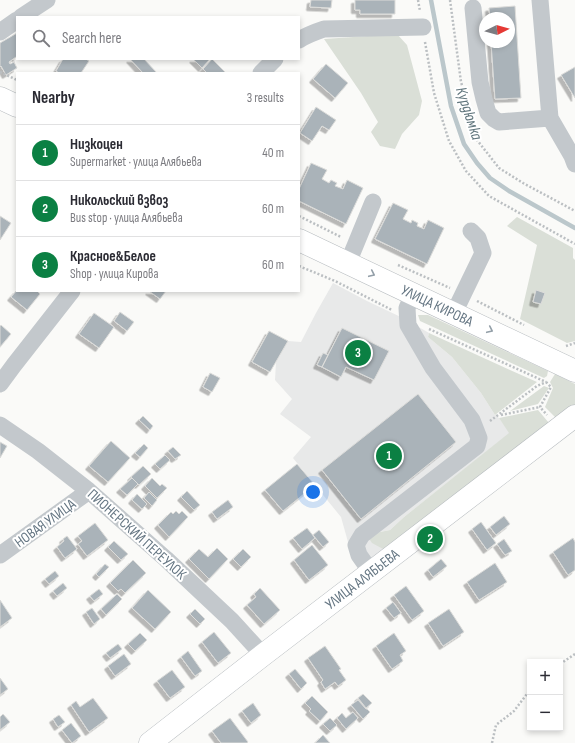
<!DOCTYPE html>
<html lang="en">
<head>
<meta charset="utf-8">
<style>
	:root { --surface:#fff; --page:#f2f2f3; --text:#2b2b33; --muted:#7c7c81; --line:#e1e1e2; --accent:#0b8043 }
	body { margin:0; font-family:"Sofia Sans Condensed",sans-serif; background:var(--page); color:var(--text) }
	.controls { position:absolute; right:12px; bottom:12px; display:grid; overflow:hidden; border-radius:0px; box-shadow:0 2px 6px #0003 }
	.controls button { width:36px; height:36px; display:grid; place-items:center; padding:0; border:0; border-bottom:1px solid var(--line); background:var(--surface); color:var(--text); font:20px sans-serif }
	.compass { position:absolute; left:479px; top:12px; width:36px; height:36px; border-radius:50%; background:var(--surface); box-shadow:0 2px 6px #0003; rotate:85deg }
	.you { position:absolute; left:313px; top:492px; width:14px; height:14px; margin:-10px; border:3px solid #fff; border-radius:50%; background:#1a73e8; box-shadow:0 0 0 6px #1a73e833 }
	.badge { display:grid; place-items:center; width:26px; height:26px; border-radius:50%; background:var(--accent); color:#fff; font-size:13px; font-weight:700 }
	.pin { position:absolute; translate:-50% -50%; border:2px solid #fff; box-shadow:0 1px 4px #0006 }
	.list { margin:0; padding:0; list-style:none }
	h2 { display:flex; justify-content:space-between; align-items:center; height:52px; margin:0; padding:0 16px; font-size:17px }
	h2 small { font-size:13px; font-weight:400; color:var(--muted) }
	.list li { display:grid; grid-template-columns:26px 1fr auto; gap:12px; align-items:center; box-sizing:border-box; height:56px; padding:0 16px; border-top:1px solid var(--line) }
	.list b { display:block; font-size:15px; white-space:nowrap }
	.list p { margin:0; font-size:13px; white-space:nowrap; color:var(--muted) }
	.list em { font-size:13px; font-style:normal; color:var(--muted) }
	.icon { flex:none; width:22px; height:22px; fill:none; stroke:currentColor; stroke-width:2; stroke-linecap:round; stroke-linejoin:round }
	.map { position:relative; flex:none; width:575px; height:743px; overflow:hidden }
	.search { position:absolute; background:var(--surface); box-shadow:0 2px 6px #0003; left:16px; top:16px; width:284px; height:44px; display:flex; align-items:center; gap:10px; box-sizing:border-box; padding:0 14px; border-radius:0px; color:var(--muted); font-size:15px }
	.panel { position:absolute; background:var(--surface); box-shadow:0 2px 6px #0003; left:16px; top:72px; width:284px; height:220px; border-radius:0px }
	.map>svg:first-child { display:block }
	.built { fill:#e8e9e9 }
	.green { fill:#dadfd7 }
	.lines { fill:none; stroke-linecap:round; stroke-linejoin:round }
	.stream { stroke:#bbc7cb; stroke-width:4.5 }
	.building { fill:#aab3b9; stroke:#dcdcda; filter:url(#shadow) }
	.major-casing { stroke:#b5babe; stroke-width:23 }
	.path { stroke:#bbbfc2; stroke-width:2.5; stroke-dasharray:2 2; stroke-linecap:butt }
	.minor { stroke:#c3c8cc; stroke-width:17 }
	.major { stroke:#fff; stroke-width:22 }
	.oneway { stroke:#939fa8 }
	.labels { text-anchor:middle; stroke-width:4; stroke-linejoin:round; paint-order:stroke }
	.street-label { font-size:15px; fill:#657683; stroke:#fff }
	.water-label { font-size:16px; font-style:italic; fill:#60757c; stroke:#fff }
</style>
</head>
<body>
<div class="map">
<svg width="575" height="743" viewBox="0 0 575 743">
	<defs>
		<filter id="shadow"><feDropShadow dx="-3.5" dy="3.5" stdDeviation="0" flood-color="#0004"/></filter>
	</defs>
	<rect width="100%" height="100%" fill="#fafaf8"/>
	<path class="built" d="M 333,283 L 367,301 L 405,319 L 429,333 L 428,337 L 452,357 L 481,393 L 495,415 L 499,418 L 510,433 L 404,517 L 390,530 L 380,532 L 385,550 L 361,566 L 348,542 L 341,517 L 293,458 L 311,437 L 280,414 L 292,399 L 275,380 L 276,362 L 288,341 L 301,342 L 316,313 Z"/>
	<path class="green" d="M 397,34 L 407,45 L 422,101 L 419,115 L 402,134 L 395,149 L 380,146 L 371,132 L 378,122 L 361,93 L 324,39 Z
		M 517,217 L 573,248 L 573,258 L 575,260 L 575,341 L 567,343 L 520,319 L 537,245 L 507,226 Z
		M 418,315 L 428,315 L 548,371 L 547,376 L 544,378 L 420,321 Z
		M 429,333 L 510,370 L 537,382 L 495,415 L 481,393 L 452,357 L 428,337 Z
		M 555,374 L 575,384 L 575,406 L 557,419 L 545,407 L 553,388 L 550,382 Z
		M 544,386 L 549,388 L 538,404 L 510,411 Z
		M 538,410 L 549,423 L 385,550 L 372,543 L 368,537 L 380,532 L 390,530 L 404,517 L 509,433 L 499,418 Z"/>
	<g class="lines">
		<path class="stream" d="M 431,0 L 451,106 L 464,144 L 477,163 L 490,178 L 509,191 L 575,228"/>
	</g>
	<path class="building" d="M 311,0 L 332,0 L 331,8 L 310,7 Z
		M 355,0 L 395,0 L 395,14 L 360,14 L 360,10 L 355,10 Z
		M 515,6 L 521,98 L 495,99 L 491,42 L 509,42 L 509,18 L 490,18 L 489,8 Z
		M 17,33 L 17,59 L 16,57 L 9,62 L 10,64 L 14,62 L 17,68 L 6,75 L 1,66 L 0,67 L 0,43 Z
		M 63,59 L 86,59 L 89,61 L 81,73 L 59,73 L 56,71 Z
		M 130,59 L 144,59 L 157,73 L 143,73 Z
		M 193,59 L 210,59 L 202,68 Z
		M 212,59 L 226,73 L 207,73 L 203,69 Z
		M 326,64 L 348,83 L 335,98 L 313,79 Z
		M 575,67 L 575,98 L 561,75 Z
		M 316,107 L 336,120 L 329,130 L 322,126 L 312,141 L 300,133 Z
		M 311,163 L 327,170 L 322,179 L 329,183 L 331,180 L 337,183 L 335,186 L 343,189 L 347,180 L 363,188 L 346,224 L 299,201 L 299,189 Z
		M 393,203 L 408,210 L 403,219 L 411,223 L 412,220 L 418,223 L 417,226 L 424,229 L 428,220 L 444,228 L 427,264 L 375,239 Z
		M 0,216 L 11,223 L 0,240 Z
		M 17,290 L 17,291 L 37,291 L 40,294 L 27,310 L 11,297 Z
		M 536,290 L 545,293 L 541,304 L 533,302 Z
		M 149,291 L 166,291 L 160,299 Z
		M 120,312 L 134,322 L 127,331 L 114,321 Z
		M 94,313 L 114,327 L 99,348 L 79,334 Z
		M 1,325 L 11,334 L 0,347 L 0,326 Z
		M 342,328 L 389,351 L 374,380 L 346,367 L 341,377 L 322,367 Z
		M 269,331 L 288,341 L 270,372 L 252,362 Z
		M 323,353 L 328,355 L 322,367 L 317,365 Z
		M 210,373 L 220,378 L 212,392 L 203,387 Z
		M 418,394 L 456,442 L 361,519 L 322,470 Z
		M 143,416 L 153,426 L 150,430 L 139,420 Z
		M 111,441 L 130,458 L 108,482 L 89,466 Z
		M 0,442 L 7,446 L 0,458 Z
		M 144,444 L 148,448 L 140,457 L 135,453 Z
		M 173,447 L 181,455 L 175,459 L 168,451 Z
		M 165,455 L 170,460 L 160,469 L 155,464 Z
		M 297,464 L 315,485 L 283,511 L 265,490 Z
		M 143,466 L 151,474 L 139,485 L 131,477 Z
		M 132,478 L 138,484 L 127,495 L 120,489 Z
		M 152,478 L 160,486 L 162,484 L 167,488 L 157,498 L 145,486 Z
		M 187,491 L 200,505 L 194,510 L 181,497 Z
		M 149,492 L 157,500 L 152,506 L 144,498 Z
		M 137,494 L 147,504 L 142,509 L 132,500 Z
		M 228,500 L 233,507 L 217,519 L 212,512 Z
		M 176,511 L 179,514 L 182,511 L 188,517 L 169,537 L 158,525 L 171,512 L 173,514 Z
		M 504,516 L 510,524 L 496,535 L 490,527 Z
		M 481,522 L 496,543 L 487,550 L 472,529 Z
		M 95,523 L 108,540 L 87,556 L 78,544 L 82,541 L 78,536 Z
		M 307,528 L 315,538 L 302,549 L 293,538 Z
		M 319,530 L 329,542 L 323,547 L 313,535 Z
		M 67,536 L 77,549 L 65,558 L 57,547 L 64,541 L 63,539 Z
		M 573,538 L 575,542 L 575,570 L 568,575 L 553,552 Z
		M 504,539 L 512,551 L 505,555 L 497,544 Z
		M 114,541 L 128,554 L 121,560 L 108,547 Z
		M 312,545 L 328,565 L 309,580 L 294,560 Z
		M 217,548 L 228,559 L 209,579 L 189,559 L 199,549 L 208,557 Z
		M 243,549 L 251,557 L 241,567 L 233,559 Z
		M 441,559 L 447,566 L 433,577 L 428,570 Z
		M 133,560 L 146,573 L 125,593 L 121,589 L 118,591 L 110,583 Z
		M 495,563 L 507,582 L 479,600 L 467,582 Z
		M 105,564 L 109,567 L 99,577 L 96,574 Z
		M 55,571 L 59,576 L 49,584 L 45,579 Z
		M 63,583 L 67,588 L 57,596 L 53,591 Z
		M 406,586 L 424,611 L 412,620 L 394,595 Z
		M 260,588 L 280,610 L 264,624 L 247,605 L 256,597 L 254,594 Z
		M 99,589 L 103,594 L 94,601 L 90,596 Z
		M 148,590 L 171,612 L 155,629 L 132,608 Z
		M 117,594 L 122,599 L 106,615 L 101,609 Z
		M 0,600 L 12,618 L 0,627 Z
		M 393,602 L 401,613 L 394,618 L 386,608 Z
		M 92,608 L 100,619 L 94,624 L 86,612 Z
		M 195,609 L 205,619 L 200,624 L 190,614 Z
		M 449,609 L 464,632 L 443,646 L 428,623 Z
		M 214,632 L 231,653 L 218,663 L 202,642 Z
		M 140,633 L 147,640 L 135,651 L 128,644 Z
		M 394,633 L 406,651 L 400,655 L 403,661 L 392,669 L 376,646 Z
		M 118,644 L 122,649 L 110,658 L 106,653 Z
		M 325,646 L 341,669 L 339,670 L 346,680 L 338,686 L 335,682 L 325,689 L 321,682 L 323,680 L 308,658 Z
		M 188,651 L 202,671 L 195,676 L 181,657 Z
		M 124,654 L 131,664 L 115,676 L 108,666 Z
		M 295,669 L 307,683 L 301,689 L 289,674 Z
		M 172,670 L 185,687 L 170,698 L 157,681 Z
		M 0,678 L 8,689 L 0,695 Z
		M 363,694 L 372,703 L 366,708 L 358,698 Z
		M 312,696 L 328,712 L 320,721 L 309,711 L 311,709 L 305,703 Z
		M 93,698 L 108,718 L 89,732 L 71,705 L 76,701 L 80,707 Z
		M 358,700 L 366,709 L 367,709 L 370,712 L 363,719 L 351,705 Z
		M 253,703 L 261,715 L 251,723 L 242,711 Z
		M 353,712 L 358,718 L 346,729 L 337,718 L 342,713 L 346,718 Z
		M 3,714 L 10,722 L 0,730 L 0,717 Z
		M 59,715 L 65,722 L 58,727 L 53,719 Z
		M 230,718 L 248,742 L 247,743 L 221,743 L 212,731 Z
		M 330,718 L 337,725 L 330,731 L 323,724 Z
		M 71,723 L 81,736 L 72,743 L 62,730 Z
		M 323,735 L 330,743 L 315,743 Z"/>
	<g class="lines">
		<defs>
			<g id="major">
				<path d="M 0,98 L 17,106"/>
				<path id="s1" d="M 299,240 L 575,371"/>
				<path id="s2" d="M 150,743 L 263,655 L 575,416"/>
			</g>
		</defs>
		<use href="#major" class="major-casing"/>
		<path class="path" d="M 418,0 L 420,11
			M 450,0 L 461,82 L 467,102
			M 425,42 L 434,93 L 449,141 L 466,171 L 489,196 L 575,244
			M 0,72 L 17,80
			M 471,116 L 477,140 L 499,168 L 523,183 L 575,211
			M 299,216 L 341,237
			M 398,265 L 450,288
			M 299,266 L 335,281 L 392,310
			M 477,301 L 524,325
			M 429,329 L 546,382
			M 566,346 L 575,343
			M 546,382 L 551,387 L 540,407 L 547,415
			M 501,415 L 540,407
			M 490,421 L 537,386 L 546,382
			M 560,664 L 575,654
			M 492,743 L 496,725 L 514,711 L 530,690"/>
		<path class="minor" d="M 540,0 L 550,118 L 572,156 L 575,164
			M 473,8 L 480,82 L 484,99 L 488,113 L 494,119 L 499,122 L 550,118
			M 21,17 L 47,0
			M 0,32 L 17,20
			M 299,40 C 307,35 315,32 324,29 L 423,27
			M 261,73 L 275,59
			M 348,263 L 373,202
			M 454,313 L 483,253 L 478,238 L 471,231
			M 0,384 L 14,365 L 72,291
			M 0,425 L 38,451 L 89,491 L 166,559 L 232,621 L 263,655
			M 0,555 L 89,491
			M 371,572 L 359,555 L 356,545 L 362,535 L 477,446 L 479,438 L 472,420 L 433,368 L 408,325 L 407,308 L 413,294"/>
		<use href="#major" class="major"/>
	</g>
	<defs><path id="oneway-chevron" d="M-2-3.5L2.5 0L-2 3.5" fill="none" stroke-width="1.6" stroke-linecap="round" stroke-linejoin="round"/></defs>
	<g class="oneway">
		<use href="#oneway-chevron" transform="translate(372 274) rotate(25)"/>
		<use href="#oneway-chevron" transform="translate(490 330) rotate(25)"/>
	</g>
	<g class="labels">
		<g class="street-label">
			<text dy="5" stroke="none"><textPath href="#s1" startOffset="153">УЛИЦА КИРОВА</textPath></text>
			<text transform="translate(45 523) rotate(-36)" y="5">НОВАЯ УЛИЦА</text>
			<text transform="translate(137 534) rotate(42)" y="5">ПИОНЕРСКИЙ ПЕРЕУЛОК</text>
			<text dy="5" stroke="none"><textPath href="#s2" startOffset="268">УЛИЦА АЛЯБЬЕВА</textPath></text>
		</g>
		<g class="water-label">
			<text transform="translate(470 113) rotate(72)" y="6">Курдюмка</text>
		</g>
	</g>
</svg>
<div class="controls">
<button>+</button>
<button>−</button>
</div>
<svg class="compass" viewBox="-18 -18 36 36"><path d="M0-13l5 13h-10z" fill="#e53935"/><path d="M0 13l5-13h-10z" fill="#7c7c81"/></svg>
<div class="you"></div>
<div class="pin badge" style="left:389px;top:456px">1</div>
<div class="pin badge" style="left:430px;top:539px">2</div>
<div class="pin badge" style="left:358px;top:353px">3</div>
<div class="search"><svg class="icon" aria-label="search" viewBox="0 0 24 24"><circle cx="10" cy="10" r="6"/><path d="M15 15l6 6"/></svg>Search here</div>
<section class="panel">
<h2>Nearby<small>3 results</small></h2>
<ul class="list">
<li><span class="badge">1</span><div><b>Низкоцен</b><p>Supermarket · улица Алябьева</p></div><em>40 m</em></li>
<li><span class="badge">2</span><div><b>Никольский взвоз</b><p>Bus stop · улица Алябьева</p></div><em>60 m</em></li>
<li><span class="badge">3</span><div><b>Красное&amp;Белое</b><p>Shop · улица Кирова</p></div><em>60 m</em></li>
</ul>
</section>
</div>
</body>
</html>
